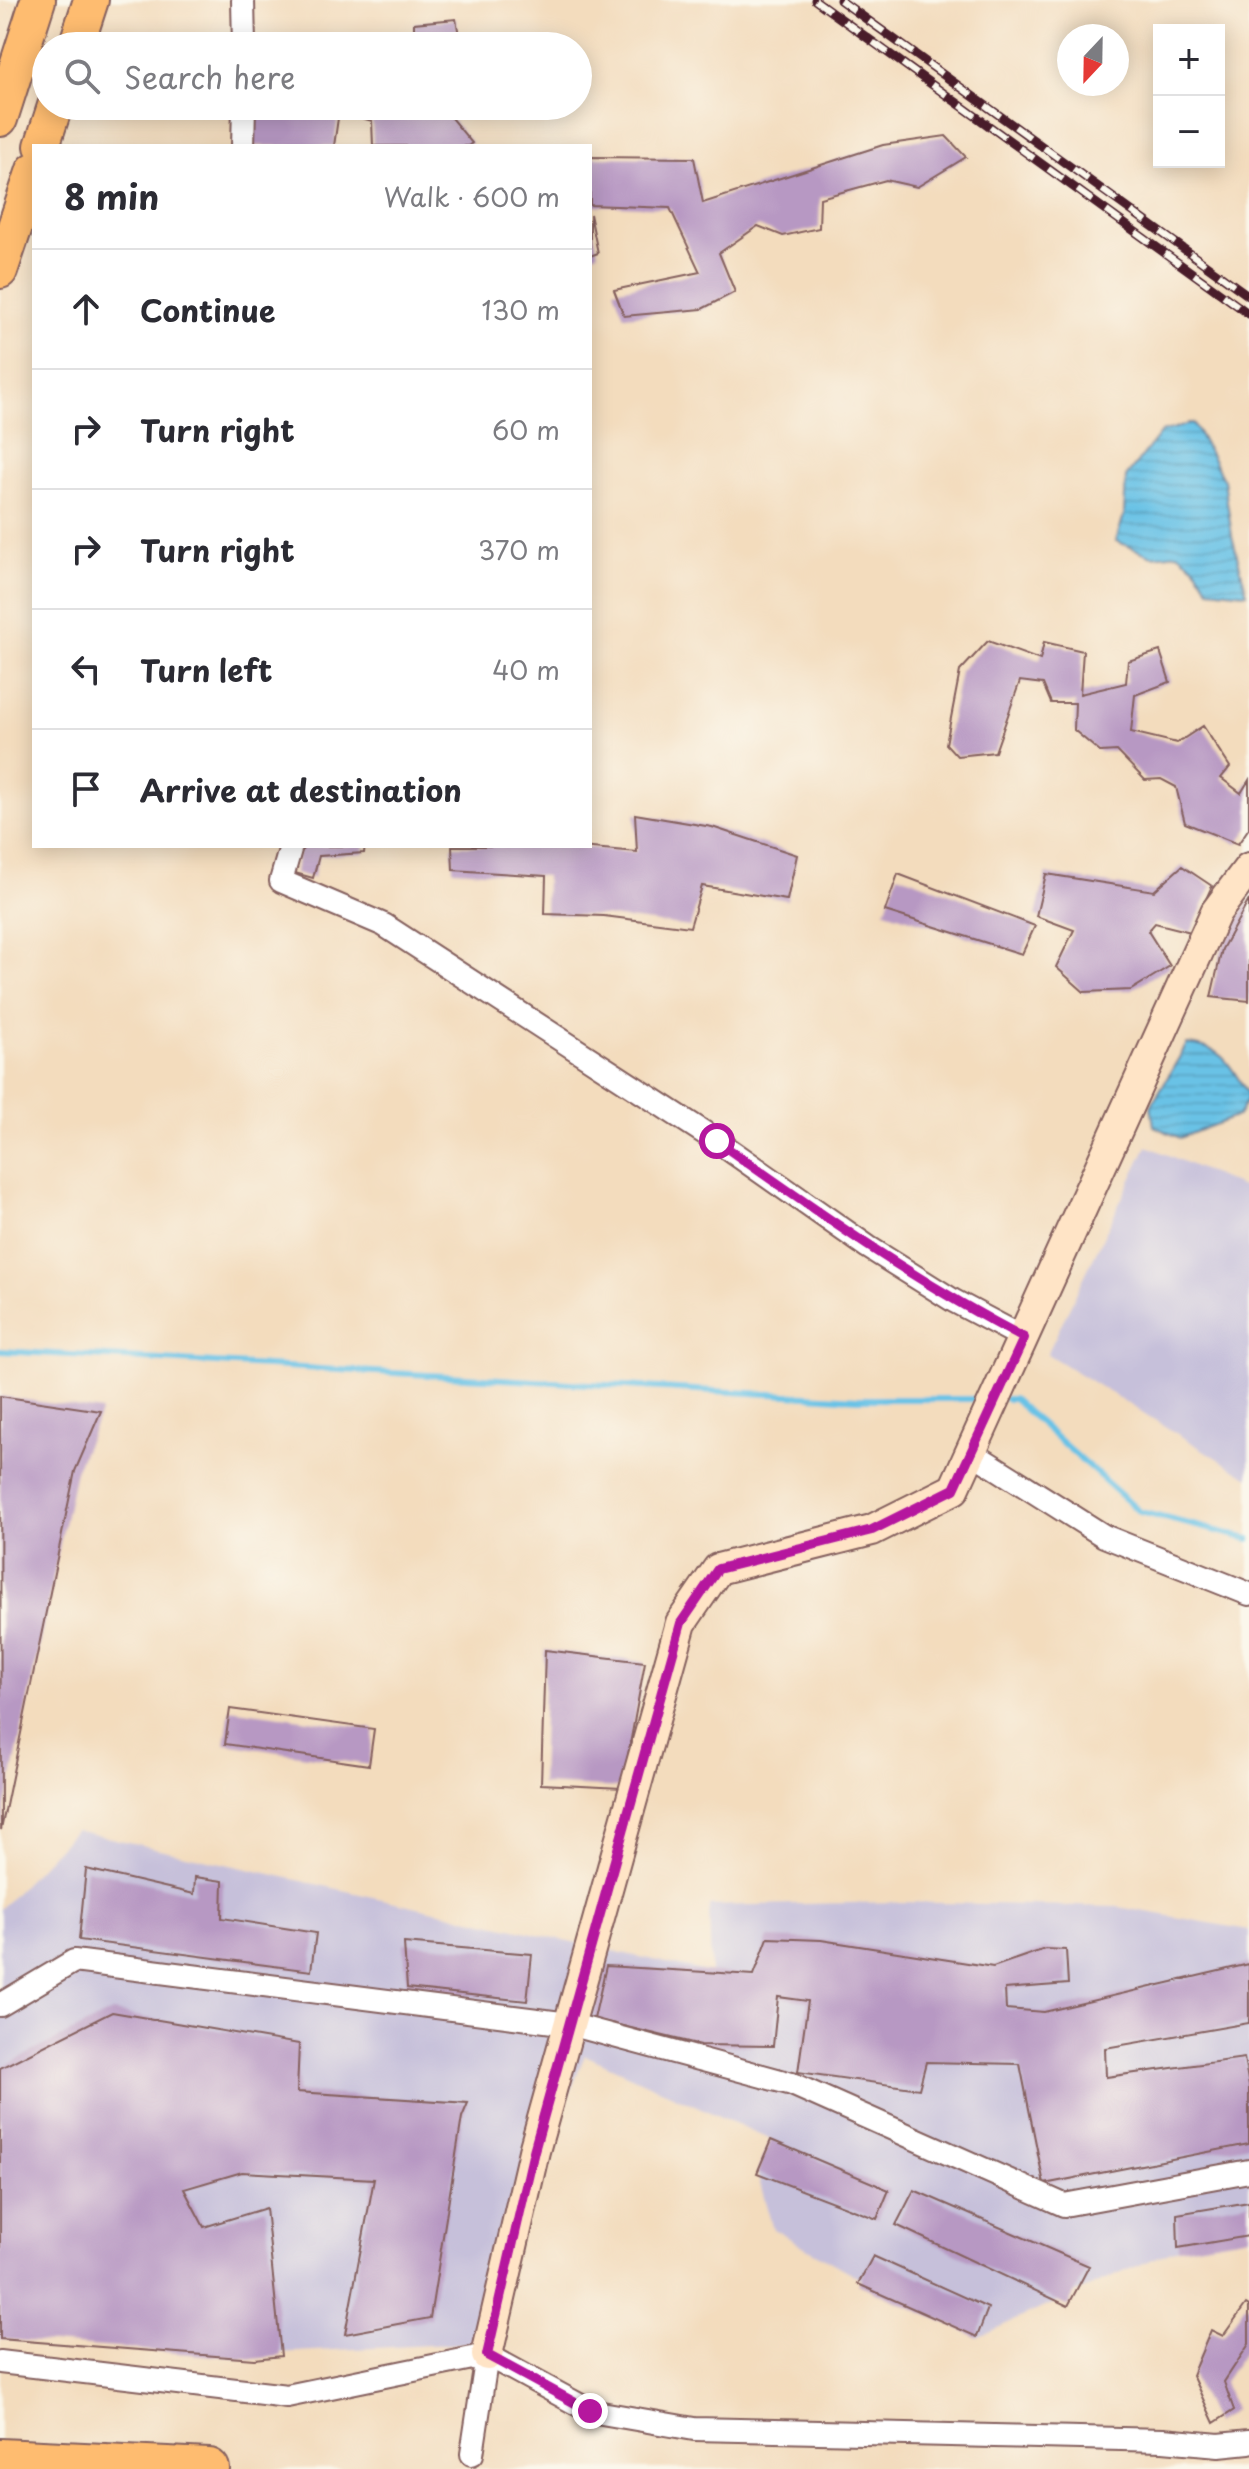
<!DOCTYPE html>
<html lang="en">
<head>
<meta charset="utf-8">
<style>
	:root { --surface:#fff; --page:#f2f2f3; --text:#2b2b33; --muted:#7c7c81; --line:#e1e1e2 }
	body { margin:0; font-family:"Playpen Sans",sans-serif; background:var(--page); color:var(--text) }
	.controls { position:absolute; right:24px; top:24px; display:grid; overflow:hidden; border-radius:0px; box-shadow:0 4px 20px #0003 }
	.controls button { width:72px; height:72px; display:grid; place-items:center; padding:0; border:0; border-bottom:2px solid var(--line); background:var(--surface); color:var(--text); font:40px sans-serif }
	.compass { position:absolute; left:1057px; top:24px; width:72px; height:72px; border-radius:50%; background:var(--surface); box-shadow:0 4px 20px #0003; rotate:202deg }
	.stop { position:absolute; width:24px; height:24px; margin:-18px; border:6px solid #b5179e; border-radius:50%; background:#fff }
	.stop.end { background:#b5179e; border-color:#fff; box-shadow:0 2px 8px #0008 }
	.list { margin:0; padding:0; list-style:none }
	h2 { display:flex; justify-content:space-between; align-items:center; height:104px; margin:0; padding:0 32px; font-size:34px }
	h2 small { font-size:26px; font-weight:400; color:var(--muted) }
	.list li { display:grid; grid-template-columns:52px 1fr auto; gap:24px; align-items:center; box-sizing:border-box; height:120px; padding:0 32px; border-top:2px solid var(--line) }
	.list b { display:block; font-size:30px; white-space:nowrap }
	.list em { font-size:26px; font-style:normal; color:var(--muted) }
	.icon { flex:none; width:44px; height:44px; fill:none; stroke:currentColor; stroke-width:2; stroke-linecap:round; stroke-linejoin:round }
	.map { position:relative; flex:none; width:1249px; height:2469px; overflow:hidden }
	.search { position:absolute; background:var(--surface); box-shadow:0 4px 20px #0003; left:32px; top:32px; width:560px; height:88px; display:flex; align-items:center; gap:20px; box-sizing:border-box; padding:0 28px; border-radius:44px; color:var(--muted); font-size:30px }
	.panel { position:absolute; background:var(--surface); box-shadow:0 4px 20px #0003; left:32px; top:144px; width:560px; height:704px; border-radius:0px }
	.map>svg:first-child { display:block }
	.industrial { fill:#c6c0da }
	.water { fill:url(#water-rules); stroke:#5a7088; stroke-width:2 }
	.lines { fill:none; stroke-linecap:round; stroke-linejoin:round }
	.stream { stroke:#69c2e6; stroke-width:6 }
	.building { fill:#b798c3 }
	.street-casing { stroke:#85615e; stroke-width:26 }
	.secondary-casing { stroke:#85615e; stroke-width:34 }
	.primary-casing { stroke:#85615e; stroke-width:38 }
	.highway-casing { stroke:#85615e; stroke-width:44 }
	.street { stroke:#fff; stroke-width:22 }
	.secondary { stroke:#ffe4c6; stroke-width:30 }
	.primary { stroke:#febc70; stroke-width:34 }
	.highway { stroke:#febc70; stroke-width:40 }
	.rail-casing { stroke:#4a1f2b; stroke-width:9 }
	.rail { stroke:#fbf7ec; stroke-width:6; stroke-dasharray:18; stroke-linecap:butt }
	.route { stroke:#b5179e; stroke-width:10 }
</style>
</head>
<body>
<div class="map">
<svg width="1249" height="2469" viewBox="0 0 1249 2469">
	<defs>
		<pattern id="water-rules" width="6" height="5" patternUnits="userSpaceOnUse" patternTransform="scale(2)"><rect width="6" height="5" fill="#69c2e6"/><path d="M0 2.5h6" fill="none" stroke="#5da6c5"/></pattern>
	</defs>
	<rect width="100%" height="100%" fill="#fbf7ec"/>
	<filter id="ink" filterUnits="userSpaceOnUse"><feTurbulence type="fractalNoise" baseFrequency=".0125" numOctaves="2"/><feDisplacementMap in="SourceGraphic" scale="16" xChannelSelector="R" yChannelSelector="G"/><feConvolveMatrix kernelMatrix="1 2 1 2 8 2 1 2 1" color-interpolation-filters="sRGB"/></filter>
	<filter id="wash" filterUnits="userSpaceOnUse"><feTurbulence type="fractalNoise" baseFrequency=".006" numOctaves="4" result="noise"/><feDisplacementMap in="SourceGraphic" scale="32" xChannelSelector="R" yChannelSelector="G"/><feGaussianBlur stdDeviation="1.8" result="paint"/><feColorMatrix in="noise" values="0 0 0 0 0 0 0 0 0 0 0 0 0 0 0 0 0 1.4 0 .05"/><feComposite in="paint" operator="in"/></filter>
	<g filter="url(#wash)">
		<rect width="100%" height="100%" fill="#f3dcbd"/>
		<path class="industrial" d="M 1147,1146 L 1249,1190 L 1249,1478 L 1047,1354 Z
			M 75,1830 L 711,1973 L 709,1906 L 898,1902 L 1118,1907 L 1249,1930 L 1249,2236 L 1178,2248 L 977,2337 L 912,2308 L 773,2229 L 757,2173 L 771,2140 L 585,2055 L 471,2343 L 275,2353 L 0,2320 L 0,1909 Z"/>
		<path class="water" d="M 1193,423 L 1224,480 L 1232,536 L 1247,593 L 1209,589 L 1195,567 L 1178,553 L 1152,556 L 1116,541 L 1124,515 L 1126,477 L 1161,432 Z
			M 1187,1044 C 1225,1047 1230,1066 1249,1096 L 1238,1116 L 1180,1138 L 1154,1126 L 1151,1106 Z"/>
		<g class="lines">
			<path class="stream" d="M 0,1351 L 859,1399 L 983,1399
				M 1006,1399 L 1013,1399 L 1140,1512 L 1249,1539"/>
		</g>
		<g id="blocks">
			<path class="building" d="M 456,19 L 461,46 L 414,46 L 414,23 Z
				M 252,106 L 471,106 L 472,109 L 451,118 L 472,143 L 468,146 L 373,146 L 372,121 L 339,111 L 334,146 L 252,146 Z
				M 946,136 L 966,157 L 917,187 L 886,180 L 820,198 L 819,228 L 783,236 L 758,226 L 719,253 L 735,292 L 702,309 L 624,316 L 614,290 L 700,272 L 670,208 L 590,205 L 590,157 L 694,158 L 703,203 L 883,145 Z
				M 590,214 L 598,253 L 590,256 Z
				M 988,641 L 1040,660 L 1044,642 L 1083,651 L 1080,694 L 1126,683 L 1128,661 L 1160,651 L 1170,682 L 1135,695 L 1131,732 L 1177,743 L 1203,726 L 1230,767 L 1221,778 L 1241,793 L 1249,780 L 1249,828 L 1238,844 L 1185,823 L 1176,787 L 1161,779 L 1145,780 L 1117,751 L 1100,752 L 1074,730 L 1075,703 L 1051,703 L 1043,684 L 1020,681 L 995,752 L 957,756 L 946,744 L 960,671 Z
				M 635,814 L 712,827 L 797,855 L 787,900 L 702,886 L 690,927 L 604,916 L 545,914 L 546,876 L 453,870 L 452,846 L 569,846 L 637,852 Z
				M 299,846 L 365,846 L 364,853 L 319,856 L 313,878 L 295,873 Z
				M 1182,866 L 1212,886 L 1191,932 L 1155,923 L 1148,931 L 1170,966 L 1131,990 L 1084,992 L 1056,967 L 1074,930 L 1036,916 L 1046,874 L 1154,891 Z
				M 898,874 L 1035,926 L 1022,954 L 885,911 Z
				M 1249,900 L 1249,1001 L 1211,997 L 1222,949 Z
				M 0,1396 L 101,1411 L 75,1471 L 1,1830 Z
				M 545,1650 L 645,1662 L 622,1788 L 541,1784 Z
				M 230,1709 L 374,1729 L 369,1765 L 225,1744 Z
				M 86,1869 L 194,1894 L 195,1877 L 223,1881 L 222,1918 L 316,1933 L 311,1971 L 79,1940 Z
				M 768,1938 L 821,1940 L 993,1967 L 1045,1949 L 1066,1950 L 1068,1984 L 1005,1989 L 1006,2009 L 1044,2012 L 1249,1964 L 1249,2023 L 1105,2048 L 1106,2077 L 1244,2058 L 1249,2086 L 1249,2144 L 1044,2184 L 1020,2064 L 926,2062 L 919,2089 L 798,2072 L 808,2001 L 778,1997 L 773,2046 L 701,2045 L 594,2019 L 606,1966 L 754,1975 Z
				M 404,1943 L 532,1954 L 527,2001 L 407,1988 Z
				M 112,2012 L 299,2044 L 297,2092 L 468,2103 L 462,2117 L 430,2318 L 345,2334 L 374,2179 L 242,2172 L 184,2189 L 204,2227 L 266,2208 L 281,2356 L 254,2359 L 0,2339 L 0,2068 Z
				M 771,2140 L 889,2190 L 877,2219 L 757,2173 Z
				M 914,2190 L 1089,2266 L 1068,2306 L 896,2225 Z
				M 1249,2202 L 1249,2236 L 1178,2248 L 1177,2214 Z
				M 873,2256 L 988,2308 L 977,2337 L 858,2284 Z
				M 1246,2304 L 1249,2306 L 1249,2344 L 1224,2382 L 1234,2410 L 1214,2423 L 1192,2375 L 1211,2330 L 1223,2336 Z"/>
		</g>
	</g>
	<g filter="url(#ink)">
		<use href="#blocks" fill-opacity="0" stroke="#85615e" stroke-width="2"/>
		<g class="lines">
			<defs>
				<path id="street" d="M 243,0 L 244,46
					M 243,146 L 244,106
					M 291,846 L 281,881 L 384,925 L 717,1141 L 868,1247 L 954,1301 L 1024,1338
					M 971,1452 L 1104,1536 L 1249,1594
					M 0,2005 L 74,1961 L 569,2024 L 792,2084 L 1064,2205 L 1249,2171
					M 0,2362 L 287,2396 L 487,2355
					M 472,2454 L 487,2355 L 590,2411 L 694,2429 L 1163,2440 L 1219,2445 L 1249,2442"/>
				<path id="secondary" d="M 487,2355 L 534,2151 L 681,1623 L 718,1569 L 872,1530 L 954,1489 L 1216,912 L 1249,868"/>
				<path id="primary" d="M 76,46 L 91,0
					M 0,119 L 38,0
					M 42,146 L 55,106
					M 0,271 L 34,170"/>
				<path id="highway" d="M 0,2459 L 209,2469"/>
			</defs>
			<use href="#street" class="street-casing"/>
			<use href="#secondary" class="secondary-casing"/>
			<use href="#primary" class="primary-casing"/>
			<use href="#highway" class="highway-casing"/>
			<use href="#street" class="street"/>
			<use href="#secondary" class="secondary"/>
			<use href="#primary" class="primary"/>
			<use href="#highway" class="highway"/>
			<defs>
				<path id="rail" d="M 815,0 L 1249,314
					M 840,0 L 1249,296"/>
			</defs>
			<use href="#rail" class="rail-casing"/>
			<use href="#rail" class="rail"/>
		</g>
	</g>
	<g class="lines" filter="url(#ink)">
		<path class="route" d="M 590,2411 L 487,2355 L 534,2151 L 681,1623 L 718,1569 L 872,1530 L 954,1489 L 1024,1338 C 915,1281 817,1212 717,1141"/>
	</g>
</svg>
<div class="controls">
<button>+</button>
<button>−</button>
</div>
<svg class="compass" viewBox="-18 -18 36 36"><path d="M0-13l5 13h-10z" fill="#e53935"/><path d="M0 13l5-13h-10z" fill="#7c7c81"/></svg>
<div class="stop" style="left:717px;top:1141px"></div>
<div class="stop end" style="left:590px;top:2411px"></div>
<div class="search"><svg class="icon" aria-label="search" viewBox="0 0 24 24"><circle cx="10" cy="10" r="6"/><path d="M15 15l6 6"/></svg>Search here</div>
<section class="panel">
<h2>8 min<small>Walk · 600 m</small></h2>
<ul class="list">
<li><svg class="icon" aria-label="ahead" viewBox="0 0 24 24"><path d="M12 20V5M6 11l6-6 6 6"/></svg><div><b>Continue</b></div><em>130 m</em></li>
<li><svg class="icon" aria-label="right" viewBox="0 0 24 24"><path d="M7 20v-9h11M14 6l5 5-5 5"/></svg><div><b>Turn right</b></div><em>60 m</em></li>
<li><svg class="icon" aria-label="right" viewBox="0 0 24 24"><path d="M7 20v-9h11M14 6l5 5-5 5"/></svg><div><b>Turn right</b></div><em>370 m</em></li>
<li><svg class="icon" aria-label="left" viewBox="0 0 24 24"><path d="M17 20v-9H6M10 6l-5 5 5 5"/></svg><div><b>Turn left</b></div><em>40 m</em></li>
<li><svg class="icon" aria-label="arrive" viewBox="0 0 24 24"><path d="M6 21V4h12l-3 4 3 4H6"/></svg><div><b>Arrive at destination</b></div></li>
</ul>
</section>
</div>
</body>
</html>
